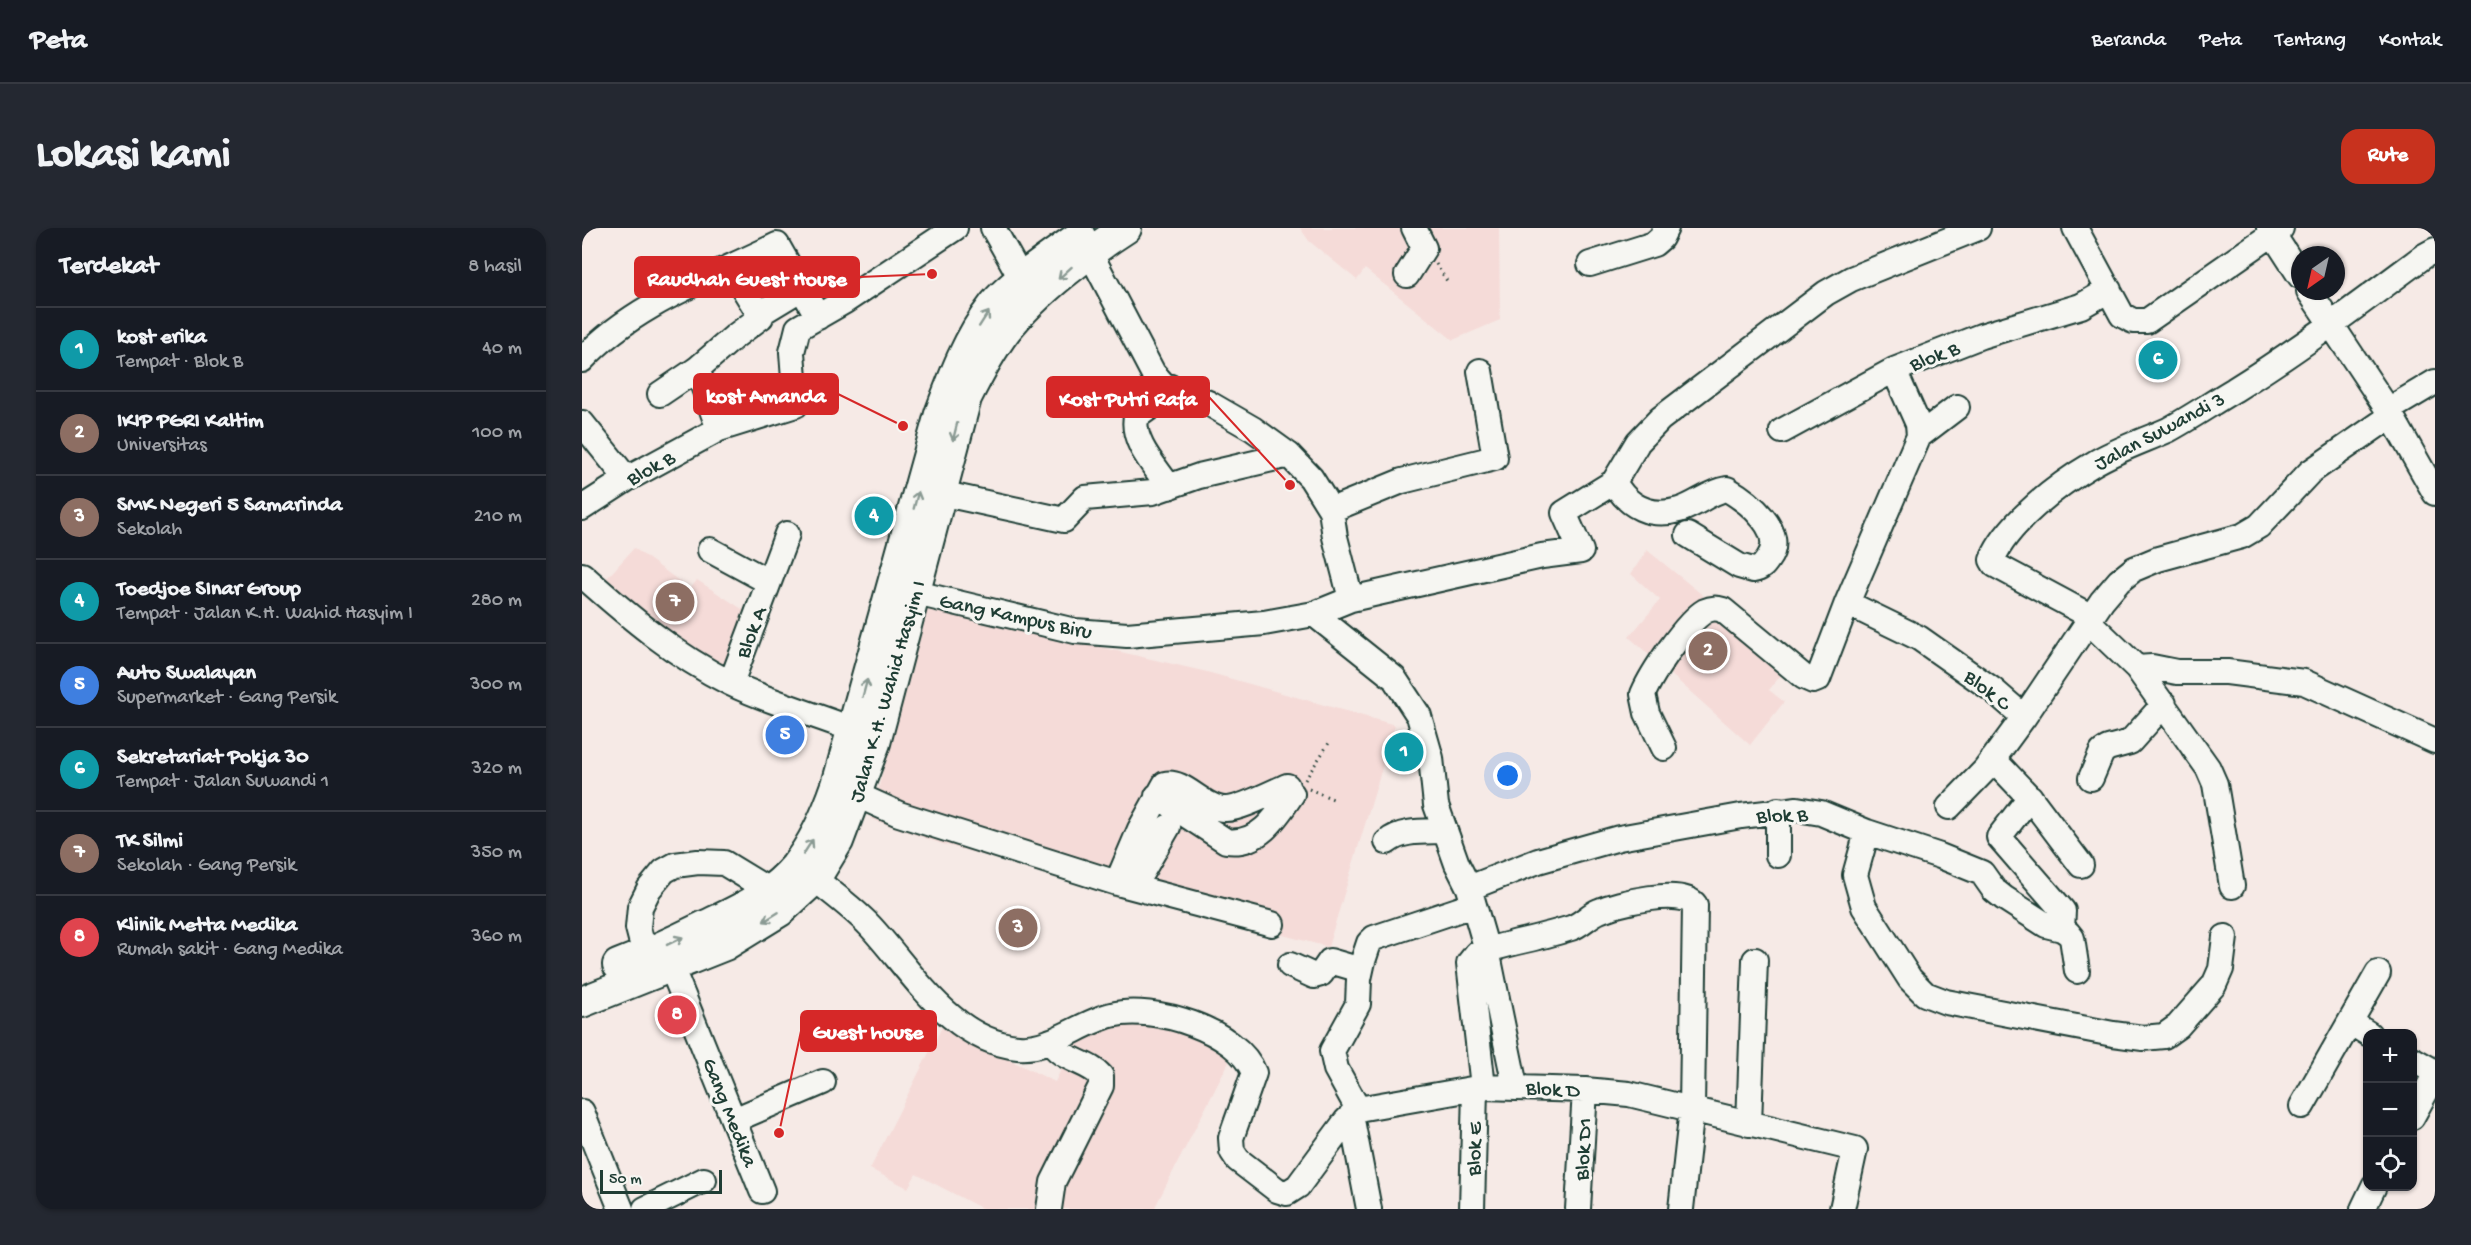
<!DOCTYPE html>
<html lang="id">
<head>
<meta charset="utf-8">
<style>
	:root { --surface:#171b24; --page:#242831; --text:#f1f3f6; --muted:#9ea1a6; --line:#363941; --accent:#c8321e }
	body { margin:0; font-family:"Gochi Hand",sans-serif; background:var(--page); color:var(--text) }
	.controls { position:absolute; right:18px; bottom:18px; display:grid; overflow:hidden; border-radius:12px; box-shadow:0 2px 4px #0004 }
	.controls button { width:54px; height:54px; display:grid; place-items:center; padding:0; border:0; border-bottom:2px solid var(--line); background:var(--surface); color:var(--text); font:30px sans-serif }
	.compass { position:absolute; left:1709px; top:18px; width:54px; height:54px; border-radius:50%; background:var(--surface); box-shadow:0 2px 4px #0004; rotate:214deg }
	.scale { position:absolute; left:18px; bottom:15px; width:122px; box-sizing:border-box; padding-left:6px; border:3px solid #1f3d34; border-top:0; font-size:16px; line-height:21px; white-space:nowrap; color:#1f3d34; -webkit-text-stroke:4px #f6f6f2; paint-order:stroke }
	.you { position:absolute; left:926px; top:548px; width:21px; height:21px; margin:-15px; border:4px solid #fff; border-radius:50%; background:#1a73e8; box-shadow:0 0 0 9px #1a73e833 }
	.badge { display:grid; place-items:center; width:39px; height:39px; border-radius:50%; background:var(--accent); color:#fff; font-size:20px; font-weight:700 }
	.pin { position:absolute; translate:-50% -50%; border:3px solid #fff; box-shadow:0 2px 6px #0006 }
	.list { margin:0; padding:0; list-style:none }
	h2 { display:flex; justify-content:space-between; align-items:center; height:78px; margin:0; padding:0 24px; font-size:26px }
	h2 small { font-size:20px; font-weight:400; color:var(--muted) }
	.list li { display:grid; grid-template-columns:39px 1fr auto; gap:18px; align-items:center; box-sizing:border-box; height:84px; padding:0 24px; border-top:2px solid var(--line) }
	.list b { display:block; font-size:22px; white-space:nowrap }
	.list p { margin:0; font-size:20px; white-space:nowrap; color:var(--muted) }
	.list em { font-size:20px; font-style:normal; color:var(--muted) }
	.icon { flex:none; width:33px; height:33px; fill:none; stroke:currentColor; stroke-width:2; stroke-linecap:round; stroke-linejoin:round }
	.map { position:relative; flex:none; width:1853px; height:981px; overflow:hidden; border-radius:18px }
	header { display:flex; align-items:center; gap:36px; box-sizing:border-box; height:84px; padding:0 30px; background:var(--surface); border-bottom:2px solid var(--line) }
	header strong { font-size:28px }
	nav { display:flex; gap:33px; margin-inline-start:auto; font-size:21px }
	.intro { display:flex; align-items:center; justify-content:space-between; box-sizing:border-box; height:144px; padding:0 36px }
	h1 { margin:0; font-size:42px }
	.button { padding:15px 27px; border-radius:18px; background:var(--accent); color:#fff; font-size:21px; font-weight:700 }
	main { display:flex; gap:36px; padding:0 36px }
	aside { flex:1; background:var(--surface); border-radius:18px; box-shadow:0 2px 4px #0004 }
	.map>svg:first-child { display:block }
	.built { fill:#f5dbd8 }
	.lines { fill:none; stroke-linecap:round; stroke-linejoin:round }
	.minor-casing { stroke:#1f3d34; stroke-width:28 }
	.major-casing { stroke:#1f3d34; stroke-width:34 }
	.path { stroke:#1f3d34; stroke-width:3; stroke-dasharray:1.5 4.5; stroke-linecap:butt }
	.minor { stroke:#f6f6f2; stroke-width:24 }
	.major { stroke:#f6f6f2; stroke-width:30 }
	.oneway { stroke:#8a9a93 }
	.labels { text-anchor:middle; stroke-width:6; stroke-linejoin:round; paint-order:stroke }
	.street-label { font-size:21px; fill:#1f3d34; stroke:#f6f6f2 }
	.leader { fill:none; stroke:#d62828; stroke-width:2 }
	.callout-dot { fill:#d62828; stroke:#f6f6f2; stroke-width:2 }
	.callout { fill:#d62828; stroke:#d62828; stroke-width:2 }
	.callout-label { font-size:22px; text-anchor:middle; font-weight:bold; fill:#fff }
</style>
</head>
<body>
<header>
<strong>Peta</strong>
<nav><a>Beranda</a><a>Peta</a><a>Tentang</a><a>Kontak</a></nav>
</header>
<div class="intro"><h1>Lokasi kami</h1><a class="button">Rute</a></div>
<main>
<aside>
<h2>Terdekat<small>8 hasil</small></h2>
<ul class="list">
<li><span class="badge" style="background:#0f9aa8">1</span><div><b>kost erika</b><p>Tempat · Blok B</p></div><em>40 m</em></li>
<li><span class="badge" style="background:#8d6e63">2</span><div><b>IKIP PGRI Kaltim</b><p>Universitas</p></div><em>100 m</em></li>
<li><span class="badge" style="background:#8d6e63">3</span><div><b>SMK Negeri 5 Samarinda</b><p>Sekolah</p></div><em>210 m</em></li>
<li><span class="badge" style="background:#0f9aa8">4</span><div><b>Toedjoe SInar Group</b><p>Tempat · Jalan K.H. Wahid Hasyim I</p></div><em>280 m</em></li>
<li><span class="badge" style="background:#3f7fe0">5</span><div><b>Auto Swalayan</b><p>Supermarket · Gang Persik</p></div><em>300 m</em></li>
<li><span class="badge" style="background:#0f9aa8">6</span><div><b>Sekretariat Pokja 30</b><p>Tempat · Jalan Suwandi 1</p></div><em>320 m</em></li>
<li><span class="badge" style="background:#8d6e63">7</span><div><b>TK Silmi</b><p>Sekolah · Gang Persik</p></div><em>350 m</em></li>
<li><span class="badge" style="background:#e0444e">8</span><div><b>Klinik Metta Medika</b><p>Rumah sakit · Gang Medika</p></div><em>360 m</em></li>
</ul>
</aside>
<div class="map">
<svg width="1853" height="981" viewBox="0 0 1853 981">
	<rect width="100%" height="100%" fill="#f6eae6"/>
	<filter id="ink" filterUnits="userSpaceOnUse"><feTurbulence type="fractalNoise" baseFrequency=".0167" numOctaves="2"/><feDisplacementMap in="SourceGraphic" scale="12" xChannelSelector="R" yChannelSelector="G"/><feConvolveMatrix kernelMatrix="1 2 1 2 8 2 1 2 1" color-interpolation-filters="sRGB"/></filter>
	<g filter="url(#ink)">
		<path class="built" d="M 718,0 L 917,0 L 918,92 L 871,112 L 783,41 L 775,52 L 727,13 Z
			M 52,320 L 108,361 L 115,352 L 171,388 L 147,450 L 17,359 Z
			M 1065,322 L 1207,437 L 1187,462 L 1202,474 L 1168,517 L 1047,409 L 1078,372 L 1049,346 Z
			M 341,378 L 625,444 L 813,497 L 746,719 L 360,616 L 289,591 Z
			M 548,793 L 598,799 L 636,817 L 647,834 L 572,981 L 401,981 L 334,946 L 326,960 L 288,941 L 360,799 L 473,854 L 493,813 L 508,806 Z"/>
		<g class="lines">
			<defs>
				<path id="minor" d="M 411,0 L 440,52
					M 1493,0 L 1540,87 L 1551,93 L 1565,93 L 1699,0
					M 1687,0 L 1718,48
					M 507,23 L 571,145 L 581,156 L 626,175 L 671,201 L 707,227 L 729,250 L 749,282 L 753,309 L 769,371
					M 1008,36 L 1072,16 L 1079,10 L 1084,0
					M 825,47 L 842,20 L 832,0
					M 1727,63 L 1806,182 L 1853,265
					M 177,86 L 220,60
					M 0,132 C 51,76 128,50 195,17 L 236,89
					M 115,141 L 137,201
					M 78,166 L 115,141 L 152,109 L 179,89 L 149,40
					M 1806,182 L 1853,154
					M 0,195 L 45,251
					M 1200,203 L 1312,142
					M 1337,208 L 1375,179
					M 1032,254 C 1046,279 1069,290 1097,282 C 1114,277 1127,264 1145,261 C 1166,273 1206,304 1186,331 C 1182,337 1179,341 1171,342 L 1157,338 L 1106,307
					M 587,259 C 574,239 549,214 554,189 L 592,162
					M 358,265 L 482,292 L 503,270 L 571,264 L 617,248 L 707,227
					M 0,280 L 45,251 L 137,201 L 214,177 L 210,124 L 216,100 L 263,73 L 373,0
					M 749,282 L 820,253 L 913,230 L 898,143
					M 128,322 L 187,354
					M 0,347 C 46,388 92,427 148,455 C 187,474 231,486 272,502
					M 334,365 L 493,403 L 545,407 L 682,395 L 732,386 L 769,371 L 960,328 L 999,323 L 982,285 L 1032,254 L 1056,214 L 1078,191 L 1244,65 L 1269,51 L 1396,0
					M 1265,375 L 1337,410 L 1411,462 L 1442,489 L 1520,373 L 1537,353 L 1552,341 L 1576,331 L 1660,308 L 1677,298 L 1728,244 L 1809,188
					M 732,386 L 812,450 L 837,488 L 849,530 L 854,577 L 875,636 L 887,660 L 905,722 L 933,858
					M 1510,389 L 1413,337 L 1410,332 C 1425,295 1477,256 1511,236 C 1534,222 1561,213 1586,202 C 1608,190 1630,175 1652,162 C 1718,121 1780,74 1842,28 L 1853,22
					M 1507,394 L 1555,440 L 1626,540 L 1633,556 L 1650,658
					M 1555,440 L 1570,439 L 1595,444 L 1645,444 L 1722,454 L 1853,513
					M 149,455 L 205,306
					M 1082,520 L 1065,485 L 1061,466 C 1070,445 1104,394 1123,383 C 1130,380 1134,380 1141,382 L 1222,449 L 1231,453 L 1236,451 L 1265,375 L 1337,208 L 1336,196 L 1312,142 L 1399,108 L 1499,78 L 1527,62
					M 1411,531 L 1450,572 L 1499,637
					M 1509,550 L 1520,524 L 1526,520 L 1548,514 L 1582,476
					M 275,567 L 317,586 L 535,655 L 690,696
					M 575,568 L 644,613 C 676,618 694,590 710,566
					M 1448,569 L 1417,609 L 1481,683 L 1480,701
					M 1367,579 L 1403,542 L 1442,489
					M 1285,604 L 1273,647 L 1282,679 L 1328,751 L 1343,766 L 1364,774 L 1531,806 L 1561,810 L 1582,808 L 1596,798 L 1632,757 L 1639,741 L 1643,709
					M 805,614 C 820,601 845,604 863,603
					M 1196,627 L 1196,582
					M 540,643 L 557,649 L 586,599
					M 233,651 C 251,666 272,681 288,698 C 330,743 369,813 436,819 C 468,822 498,795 529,787 C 571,776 656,802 672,845 L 649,910 L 650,923 L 656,932 L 695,962 L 705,965 L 716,958 L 764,893 L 776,881 L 901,859 L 1003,862 L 1047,866 L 1273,921 L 1260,981
					M 535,655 L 558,601 L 583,556 C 601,551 622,581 643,581 C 656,582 691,564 705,558
					M 887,660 L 956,633 L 1037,610 L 1159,588 L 1215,581 L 1239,585 L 1285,604 L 1358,628 L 1400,645 L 1412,662 L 1422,670 L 1464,697 L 1480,701 L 1486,705 L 1490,710 L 1495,743
					M 63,727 L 56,700 L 58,679 L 67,661 L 82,643 L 93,637 L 116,634 L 142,635 L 188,663
					M 708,737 L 732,748 L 739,746 L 748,733 L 779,742
					M 89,738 L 180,963
					M 1768,794 L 1796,745
					M 1830,831 L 1853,844
					M 901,859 L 887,735 L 895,725 C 926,715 958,710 989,700 C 999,697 1007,687 1017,683 C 1035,675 1101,659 1113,677 L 1110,880 L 1099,981
					M 1720,878 L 1768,794 L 1787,806
					M 776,881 L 754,841 L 750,823 L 776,776 L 777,751 L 781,733 L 787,715 L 792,710 L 891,677
					M 0,884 L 39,981
					M 769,887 L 787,981
					M 1830,889 L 1853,847
					M 152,892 L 241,854
					M 1167,896 L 1173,732
					M 63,981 L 122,952
					M 467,981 L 471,954 L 519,858 L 519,848 C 506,833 478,832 469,813
					M 890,981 L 893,861
					M 996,981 L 1003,862
					M 1781,981 L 1792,958"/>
				<path id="major" d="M 36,737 C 65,726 93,713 121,699 C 154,683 188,669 213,639 C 232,615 245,586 255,557 L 358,186 C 372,148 386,110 411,78 C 427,57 475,24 498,8
					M 0,774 L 143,717 L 198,683 L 233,651 L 256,613 L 293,515 L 384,170 C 396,146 408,123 424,102 C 453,65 505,25 544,0"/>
			</defs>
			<use href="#minor" class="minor-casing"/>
			<use href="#major" class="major-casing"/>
			<path class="path" d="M 854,36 L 865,53
				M 723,552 L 747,515
				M 727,561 L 751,571"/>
			<use href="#minor" class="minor"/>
			<use href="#major" class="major"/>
		</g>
		<defs><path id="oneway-shaft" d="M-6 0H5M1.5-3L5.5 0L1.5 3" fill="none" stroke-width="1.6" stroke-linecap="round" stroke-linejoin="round" transform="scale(1.5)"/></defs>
		<g class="oneway">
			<use href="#oneway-shaft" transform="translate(483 45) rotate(138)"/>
			<use href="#oneway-shaft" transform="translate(402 91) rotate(-57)"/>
			<use href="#oneway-shaft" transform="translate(373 204) rotate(104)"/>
			<use href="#oneway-shaft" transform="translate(334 272) rotate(-75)"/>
			<use href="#oneway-shaft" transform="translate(283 460) rotate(-75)"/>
			<use href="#oneway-shaft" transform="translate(226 619) rotate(-57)"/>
			<use href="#oneway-shaft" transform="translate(189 689) rotate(148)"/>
			<use href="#oneway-shaft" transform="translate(93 713) rotate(-26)"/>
		</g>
	</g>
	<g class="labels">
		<g class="street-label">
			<text transform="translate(1352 127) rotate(-21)" y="7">Blok B</text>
			<text transform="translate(1577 202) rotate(-28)" y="7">Jalan Suwandi 3</text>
			<text transform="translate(68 239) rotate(-29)" y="7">Blok B</text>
			<text transform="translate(434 387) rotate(12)" y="7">Gang Kampus Biru</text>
			<text transform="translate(168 404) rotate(-69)" y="7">Blok A</text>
			<text transform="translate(1406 461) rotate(38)" y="7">Blok C</text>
			<text transform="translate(304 463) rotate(-74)" y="7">Jalan K.H. Wahid Hasyim I</text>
			<text transform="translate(1200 586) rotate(-2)" y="7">Blok B</text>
			<text transform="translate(971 860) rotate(3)" y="7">Blok D</text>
			<text transform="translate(149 884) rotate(68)" y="7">Gang Medika</text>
			<text transform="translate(891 921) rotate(-89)" y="7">Blok E</text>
			<text transform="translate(1000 921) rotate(-87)" y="7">Blok D1</text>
		</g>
	</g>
	<path class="leader" d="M350 46L277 49M321 198L256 166M708 257L627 169M197 905L219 803"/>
	<g class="callout-dot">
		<circle cx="350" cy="46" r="6"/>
		<circle cx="321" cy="198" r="6"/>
		<circle cx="708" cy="257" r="6"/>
		<circle cx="197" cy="905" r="6"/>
	</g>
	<g class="callout">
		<rect x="53" y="29" width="224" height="40" rx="6"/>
		<rect x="112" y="146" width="144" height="40" rx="6"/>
		<rect x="465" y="149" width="162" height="40" rx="6"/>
		<rect x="219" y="783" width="135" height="40" rx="6"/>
	</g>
	<g class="callout-label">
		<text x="165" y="57">Raudhah Guest House</text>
		<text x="184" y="174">kost Amanda</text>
		<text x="546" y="177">Kost Putri Rafa</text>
		<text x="286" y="810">Guest house</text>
	</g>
</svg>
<div class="controls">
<button>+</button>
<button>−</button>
<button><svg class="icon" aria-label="locate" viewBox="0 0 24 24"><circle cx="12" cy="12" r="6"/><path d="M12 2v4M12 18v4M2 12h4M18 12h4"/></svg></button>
</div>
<svg class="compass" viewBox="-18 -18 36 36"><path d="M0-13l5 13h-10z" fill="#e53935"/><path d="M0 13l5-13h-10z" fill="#9ea1a6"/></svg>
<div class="scale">50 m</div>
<div class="you"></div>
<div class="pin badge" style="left:822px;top:524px;background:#0f9aa8">1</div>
<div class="pin badge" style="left:1126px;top:423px;background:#8d6e63">2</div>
<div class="pin badge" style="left:436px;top:700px;background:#8d6e63">3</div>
<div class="pin badge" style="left:292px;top:288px;background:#0f9aa8">4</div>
<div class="pin badge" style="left:203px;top:507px;background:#3f7fe0">5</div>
<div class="pin badge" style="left:1576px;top:132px;background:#0f9aa8">6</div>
<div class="pin badge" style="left:93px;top:374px;background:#8d6e63">7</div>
<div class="pin badge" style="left:95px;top:787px;background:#e0444e">8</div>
</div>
</main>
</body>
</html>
